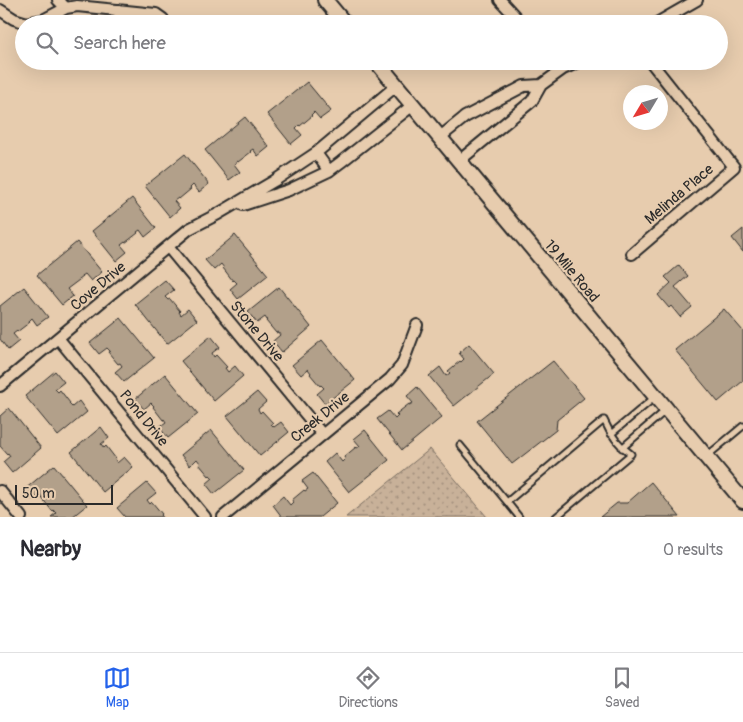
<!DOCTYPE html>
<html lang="en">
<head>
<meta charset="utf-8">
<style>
	:root { --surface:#fff; --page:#f7f7f7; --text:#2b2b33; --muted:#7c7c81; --line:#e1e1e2; --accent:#2563eb }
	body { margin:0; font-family:Pangolin,sans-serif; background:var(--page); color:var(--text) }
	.compass { position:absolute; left:623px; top:85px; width:45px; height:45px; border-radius:50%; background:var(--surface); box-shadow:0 5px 20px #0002; rotate:232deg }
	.scale { position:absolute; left:15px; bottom:12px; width:98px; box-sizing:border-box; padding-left:5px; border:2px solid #2b2b2b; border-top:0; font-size:14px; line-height:18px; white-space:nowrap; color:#2b2b2b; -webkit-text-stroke:4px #e7ccae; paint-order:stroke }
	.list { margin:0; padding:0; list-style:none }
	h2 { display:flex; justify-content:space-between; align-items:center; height:65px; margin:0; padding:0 20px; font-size:21px }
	h2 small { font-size:16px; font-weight:400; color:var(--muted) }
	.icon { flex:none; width:28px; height:28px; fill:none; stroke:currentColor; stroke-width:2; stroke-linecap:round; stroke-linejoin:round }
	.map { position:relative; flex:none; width:743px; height:517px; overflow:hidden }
	.search { position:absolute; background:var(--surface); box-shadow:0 5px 20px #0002; left:15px; right:15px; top:15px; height:55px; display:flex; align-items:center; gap:12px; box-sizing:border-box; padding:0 18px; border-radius:28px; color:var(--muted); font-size:19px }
	.sheet { height:135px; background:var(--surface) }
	nav { display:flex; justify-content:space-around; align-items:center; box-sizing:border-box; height:70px; border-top:1px solid var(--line); background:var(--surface); font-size:14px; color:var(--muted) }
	nav a { display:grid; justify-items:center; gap:2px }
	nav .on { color:var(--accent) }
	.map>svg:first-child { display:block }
	.grass { fill:url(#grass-dots); stroke:#7a6e62 }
	.building { fill:#b2a08a; stroke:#2b2b2b }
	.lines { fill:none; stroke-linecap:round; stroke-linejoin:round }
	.service-casing { stroke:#2b2b2b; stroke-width:9 }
	.minor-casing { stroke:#2b2b2b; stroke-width:14 }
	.tertiary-casing { stroke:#2b2b2b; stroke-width:18 }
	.service { stroke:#e7ccae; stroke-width:5 }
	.minor { stroke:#e7ccae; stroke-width:10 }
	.tertiary { stroke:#e7ccae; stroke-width:14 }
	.labels { text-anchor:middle; stroke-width:4.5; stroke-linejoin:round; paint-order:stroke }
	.street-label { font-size:15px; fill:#2b2b2b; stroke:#e7ccae }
</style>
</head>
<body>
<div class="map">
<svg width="743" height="517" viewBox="0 0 743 517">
	<defs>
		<pattern id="grass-dots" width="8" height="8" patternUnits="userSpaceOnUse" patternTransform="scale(1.25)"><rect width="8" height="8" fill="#c8b199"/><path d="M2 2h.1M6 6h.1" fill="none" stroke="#a3907d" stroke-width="1.8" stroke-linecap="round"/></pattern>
	</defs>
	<rect width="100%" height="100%" fill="#e7ccae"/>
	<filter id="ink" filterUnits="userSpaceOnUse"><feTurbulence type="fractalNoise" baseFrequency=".02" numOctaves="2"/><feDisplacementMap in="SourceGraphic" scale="10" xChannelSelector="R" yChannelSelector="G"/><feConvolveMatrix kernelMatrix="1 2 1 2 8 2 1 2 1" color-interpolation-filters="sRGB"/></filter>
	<g filter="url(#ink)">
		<path class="grass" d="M 430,449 L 487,517 L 346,517 Z"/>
		<path class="building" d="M 307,82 L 331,111 L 320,119 L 314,112 L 311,115 L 312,116 L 300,126 L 299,125 L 296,128 L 302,135 L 291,144 L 267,114 Z
			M 245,117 L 269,147 L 258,156 L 253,149 L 250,151 L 251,152 L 238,162 L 238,161 L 234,164 L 240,172 L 229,180 L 205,150 Z
			M 185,154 L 209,184 L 199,192 L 193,185 L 190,188 L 191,189 L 179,199 L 178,198 L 174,201 L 180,208 L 170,217 L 145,186 Z
			M 132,198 L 156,228 L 145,237 L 140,230 L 137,232 L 138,233 L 125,243 L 125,242 L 121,245 L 127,252 L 116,261 L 92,231 Z
			M 743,229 L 743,252 L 732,238 Z
			M 235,235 L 268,275 L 238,299 L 230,289 L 237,283 L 234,280 L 233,281 L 223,268 L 224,268 L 221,264 L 214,270 L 205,260 Z
			M 77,242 L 102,272 L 91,281 L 85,274 L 82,276 L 83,277 L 67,289 L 73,296 L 62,305 L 37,275 Z
			M 679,265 L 688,276 L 675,287 L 692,307 L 680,317 L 671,306 L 669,308 L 658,295 L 671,283 L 665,277 Z
			M 165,280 L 174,290 L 165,297 L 168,300 L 170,299 L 180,311 L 179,312 L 181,315 L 188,309 L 197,320 L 167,344 L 135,304 Z
			M 24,287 L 48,317 L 37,325 L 32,318 L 29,321 L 30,322 L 17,332 L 17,331 L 13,334 L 19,341 L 8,350 L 0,339 L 0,306 Z
			M 279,287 L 311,327 L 282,352 L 273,341 L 280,335 L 278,332 L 276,333 L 266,321 L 267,320 L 265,317 L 257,323 L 248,312 Z
			M 724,309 L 743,331 L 743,381 L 718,402 L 675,350 Z
			M 121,318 L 154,358 L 124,382 L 115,372 L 122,366 L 120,363 L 118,364 L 108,352 L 110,351 L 107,348 L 99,354 L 90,343 Z
			M 211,336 L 220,347 L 212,353 L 214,357 L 216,355 L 227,367 L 225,368 L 228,372 L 235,366 L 243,376 L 214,401 L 181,361 Z
			M 322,340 L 355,380 L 325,404 L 317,394 L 324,388 L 321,385 L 320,386 L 310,374 L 311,373 L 308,369 L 301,375 L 292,365 Z
			M 469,344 L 494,374 L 454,406 L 429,376 L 440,367 L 446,376 L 450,373 L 448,371 L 460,361 L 461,362 L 464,359 L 459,353 Z
			M 553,361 L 584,398 L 557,420 L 556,430 L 512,464 L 477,421 Z
			M 55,371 L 64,382 L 55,389 L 58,392 L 60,390 L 70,403 L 69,404 L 72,407 L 79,401 L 87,412 L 58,436 L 25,396 Z
			M 165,374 L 198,414 L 168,438 L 159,427 L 166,422 L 164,419 L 163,420 L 153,407 L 154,406 L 151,403 L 144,409 L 135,399 Z
			M 417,387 L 442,417 L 402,450 L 377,419 L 388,411 L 395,419 L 398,416 L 396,414 L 409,404 L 409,405 L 413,403 L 407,396 Z
			M 257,392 L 266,402 L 258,409 L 260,413 L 262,411 L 273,423 L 271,424 L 274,427 L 281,422 L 289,432 L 260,456 L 227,416 Z
			M 9,408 L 41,448 L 12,473 L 3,462 L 10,456 L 8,453 L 7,454 L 0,446 L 0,416 Z
			M 101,427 L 109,438 L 101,444 L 104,448 L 106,446 L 116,459 L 115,459 L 117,463 L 124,457 L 133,467 L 103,492 L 71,452 Z
			M 211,430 L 244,470 L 214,494 L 206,484 L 213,478 L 210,475 L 209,476 L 199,464 L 200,463 L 197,459 L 190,466 L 181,455 Z
			M 365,430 L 389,460 L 349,492 L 325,462 L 335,453 L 342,462 L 345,459 L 344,457 L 356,447 L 357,448 L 360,446 L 354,439 Z
			M 54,465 L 87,505 L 72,517 L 51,517 L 56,513 L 53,510 L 52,511 L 42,498 L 43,498 L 40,494 L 33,500 L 24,490 Z
			M 313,473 L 337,503 L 320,517 L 282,517 L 273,505 L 283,496 L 290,505 L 293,502 L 292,500 L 304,490 L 305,491 L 308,489 L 302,481 Z
			M 651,482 L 680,517 L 600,517 L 617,503 L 627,503 Z
			M 147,483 L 156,493 L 147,500 L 150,504 L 152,502 L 162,514 L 161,515 L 163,517 L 125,517 L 117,508 Z"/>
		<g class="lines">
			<defs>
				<path id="service" d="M 611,434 L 654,398
					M 460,445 L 507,502 L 604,420 C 610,434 618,445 631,454 L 556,517
					M 622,448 L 665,411
					M 707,456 L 743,426
					M 507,502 L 519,517"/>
				<path id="minor" d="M 58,0 L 66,8
					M 500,0 L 522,24
					M 0,10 L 14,19 L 27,23 L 43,20 L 66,8 L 77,6 L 156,14 L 163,19 L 164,24
					M 118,24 L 119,10
					M 655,24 L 697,0
					M 541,85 L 563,69 L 581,61
					M 439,138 L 465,117 L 524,86 L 541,85 L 532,101 L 459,161
					M 316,153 L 329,171
					M 243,205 L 289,190 L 329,171 L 341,162 L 413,105
					M 168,247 L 322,434
					M 632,254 L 734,167 L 650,61
					M 58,338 L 205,517
					M 0,386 L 189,229 L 218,214 L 274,181 L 316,153 L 396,86
					M 0,491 L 21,517
					M 223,517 L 390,379 L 402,365 L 417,325"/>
				<path id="tertiary" d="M 325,0 L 345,24
					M 376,61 L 743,501"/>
			</defs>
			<use href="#service" class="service-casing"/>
			<use href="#minor" class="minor-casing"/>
			<use href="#tertiary" class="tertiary-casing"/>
			<use href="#service" class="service"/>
			<use href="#minor" class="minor"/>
			<use href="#tertiary" class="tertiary"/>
		</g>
	</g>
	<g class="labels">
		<g class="street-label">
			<text transform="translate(679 194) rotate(-40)" y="5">Melinda Place</text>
			<text transform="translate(572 271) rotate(50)" y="5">19 Mile Road</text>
			<text transform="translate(98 286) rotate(-40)" y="5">Cove Drive</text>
			<text transform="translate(257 331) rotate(50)" y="5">Stone Drive</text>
			<text transform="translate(320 417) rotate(-39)" y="5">Creek Drive</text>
			<text transform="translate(144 418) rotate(51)" y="5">Pond Drive</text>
		</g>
	</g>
</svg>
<svg class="compass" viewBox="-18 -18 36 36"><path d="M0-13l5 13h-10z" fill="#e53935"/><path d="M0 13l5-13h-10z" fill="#7c7c81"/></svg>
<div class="scale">50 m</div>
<div class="search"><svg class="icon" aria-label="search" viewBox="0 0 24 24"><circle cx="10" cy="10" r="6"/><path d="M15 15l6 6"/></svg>Search here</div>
</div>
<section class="sheet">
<h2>Nearby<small>0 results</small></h2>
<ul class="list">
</ul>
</section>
<nav>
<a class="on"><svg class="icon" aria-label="map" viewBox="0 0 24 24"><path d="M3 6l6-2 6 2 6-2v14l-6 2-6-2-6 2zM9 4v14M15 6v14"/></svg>Map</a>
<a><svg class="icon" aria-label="directions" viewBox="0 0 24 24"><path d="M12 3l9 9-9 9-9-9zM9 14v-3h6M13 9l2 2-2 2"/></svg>Directions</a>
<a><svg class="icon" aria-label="saved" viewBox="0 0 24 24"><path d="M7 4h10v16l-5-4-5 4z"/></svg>Saved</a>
</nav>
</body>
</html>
